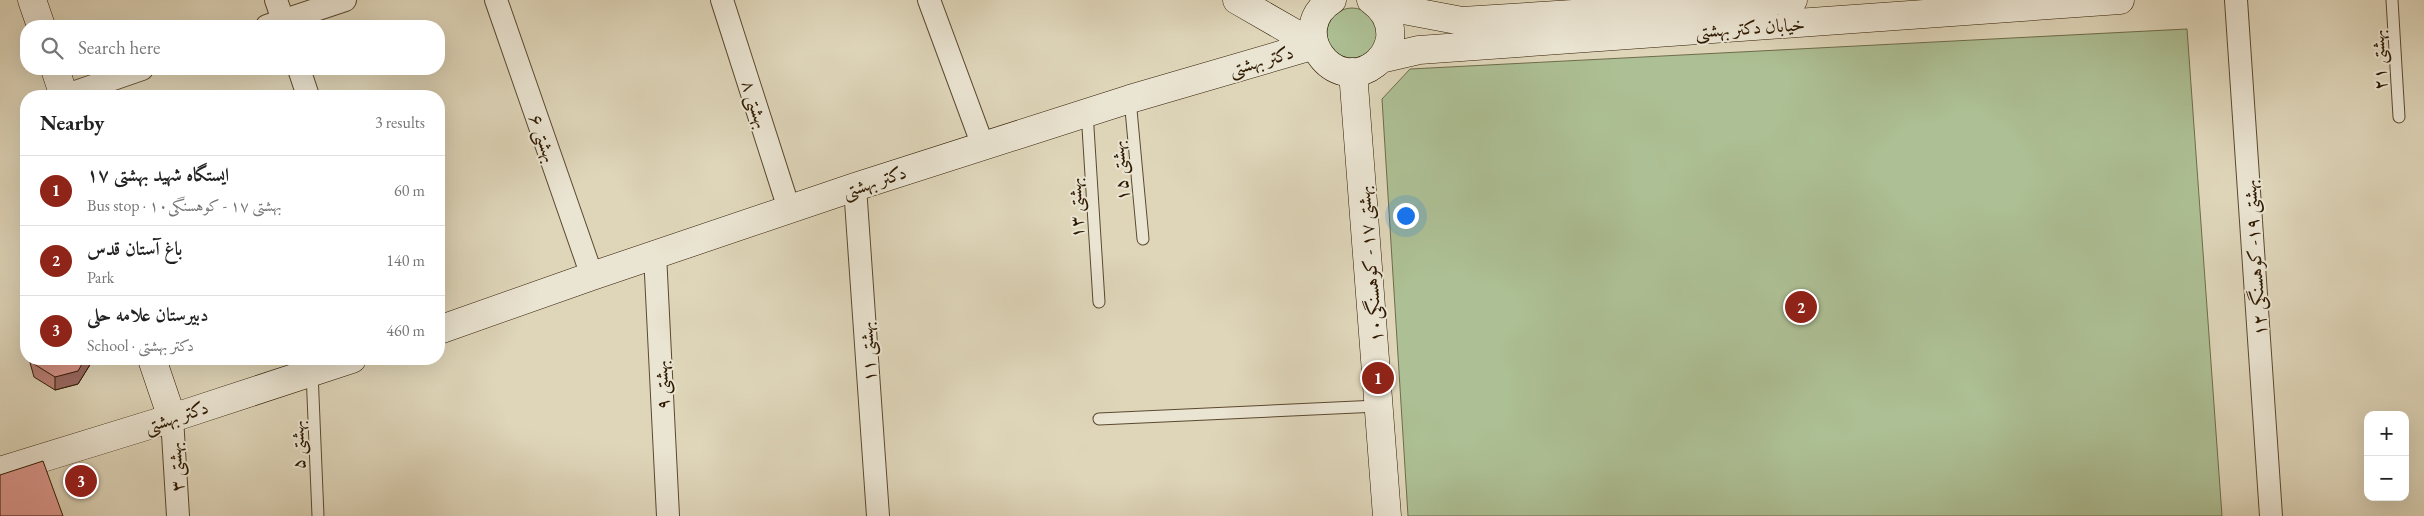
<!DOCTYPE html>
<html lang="en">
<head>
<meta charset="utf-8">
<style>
	:root { --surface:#fff; --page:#f6f6f6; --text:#222; --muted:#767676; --line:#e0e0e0; --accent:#8f2418 }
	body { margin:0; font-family:"EB Garamond",Amiri,serif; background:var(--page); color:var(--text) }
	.controls { position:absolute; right:15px; bottom:15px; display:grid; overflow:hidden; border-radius:10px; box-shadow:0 5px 20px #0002 }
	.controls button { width:45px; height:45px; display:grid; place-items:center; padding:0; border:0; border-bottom:1px solid var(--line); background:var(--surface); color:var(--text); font:25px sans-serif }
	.you { position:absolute; left:1405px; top:215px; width:18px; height:18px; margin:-12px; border:4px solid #fff; border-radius:50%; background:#1a73e8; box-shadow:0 0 0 8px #1a73e833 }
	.badge { display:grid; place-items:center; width:32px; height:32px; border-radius:50%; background:var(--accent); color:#fff; font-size:16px; font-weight:700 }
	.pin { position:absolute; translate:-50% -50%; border:2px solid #fff; box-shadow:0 1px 5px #0006 }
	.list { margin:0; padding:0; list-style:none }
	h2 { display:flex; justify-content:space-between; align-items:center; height:65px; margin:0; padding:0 20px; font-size:21px }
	h2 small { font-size:16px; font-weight:400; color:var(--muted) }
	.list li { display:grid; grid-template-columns:32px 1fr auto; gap:15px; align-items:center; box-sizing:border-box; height:70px; padding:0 20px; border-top:1px solid var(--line) }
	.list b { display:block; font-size:19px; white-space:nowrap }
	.list p { margin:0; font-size:16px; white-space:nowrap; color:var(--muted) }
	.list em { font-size:16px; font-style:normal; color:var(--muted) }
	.icon { flex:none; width:28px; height:28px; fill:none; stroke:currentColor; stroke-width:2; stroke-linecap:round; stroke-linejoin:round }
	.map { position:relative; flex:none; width:2424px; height:516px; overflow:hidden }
	.search { position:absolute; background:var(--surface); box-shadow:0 5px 20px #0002; left:20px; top:20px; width:425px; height:55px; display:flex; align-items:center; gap:12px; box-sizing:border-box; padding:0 18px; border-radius:20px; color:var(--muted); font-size:19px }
	.panel { position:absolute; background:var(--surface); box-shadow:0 5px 20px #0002; left:20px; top:90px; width:425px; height:275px; border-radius:20px }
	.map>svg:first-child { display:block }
	.green { fill:#adbf94; stroke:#6e6c4a }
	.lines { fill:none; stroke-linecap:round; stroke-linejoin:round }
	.lane-casing { stroke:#5b492f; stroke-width:13 }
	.street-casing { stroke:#5b492f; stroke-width:24 }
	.secondary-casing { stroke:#2f1a01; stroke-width:29 }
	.lane { stroke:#eae4d2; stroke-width:11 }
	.street { stroke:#eae4d2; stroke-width:22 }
	.secondary { stroke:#eae4d2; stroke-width:28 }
	.wall { fill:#bf837b; stroke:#2f1a01 }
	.shaded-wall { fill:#9b6a64; stroke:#2f1a01 }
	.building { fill:#de988f; stroke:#2f1a01 }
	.labels { text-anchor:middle; stroke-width:4; stroke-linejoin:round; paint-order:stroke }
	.street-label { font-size:19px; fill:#2f1a01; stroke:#eae4d2 }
</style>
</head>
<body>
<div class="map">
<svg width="2424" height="516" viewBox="0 0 2424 516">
	<rect width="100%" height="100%" fill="#dfd6ba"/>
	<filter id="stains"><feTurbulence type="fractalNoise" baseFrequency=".004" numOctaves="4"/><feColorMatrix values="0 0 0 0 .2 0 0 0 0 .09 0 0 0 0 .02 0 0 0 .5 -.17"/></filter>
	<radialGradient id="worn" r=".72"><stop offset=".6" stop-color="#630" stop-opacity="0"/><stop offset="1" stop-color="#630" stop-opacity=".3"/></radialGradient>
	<path class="green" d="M1327 33a25 25 0 1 1 50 0a25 25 0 1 1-50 0Z
		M 2187,29 L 2222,516 L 1408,516 L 1382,99 L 1410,69 Z"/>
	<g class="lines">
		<defs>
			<path id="lane" d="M 2392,0 L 2399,117
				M 1130,99 L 1143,239
				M 1087,112 L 1099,302
				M 312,372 L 318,516
				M 1099,419 L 1378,406"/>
			<path id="street" d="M 276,0 L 285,26
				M 496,0 L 592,276
				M 722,0 L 789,209
				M 929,0 L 983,146
				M 2236,0 L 2271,516
				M 267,26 L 345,0
				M 299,69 L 308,96
				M 64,96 L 142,69
				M 855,187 L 878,516
				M 655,254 L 668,516
				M 172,418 L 178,516"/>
			<path id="secondary" d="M 32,0 L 41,26
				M 1237,0 L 1315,45
				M 1332,0 C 1285,30 1334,96 1375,64 C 1383,58 1388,49 1390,39 C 1392,22 1384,9 1371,0
				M 1377,5 L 1462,21 L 1793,0
				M 1380,59 L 1419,50 L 2120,0
				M 55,69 L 64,96
				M 1353,72 L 1387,516
				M 439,330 L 592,276 L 855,187 L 1130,99 L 1315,45
				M 152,359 L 172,418
				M 0,471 L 172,418 L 352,359"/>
		</defs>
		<use href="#lane" class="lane-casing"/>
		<use href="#street" class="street-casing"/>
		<use href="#secondary" class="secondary-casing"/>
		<use href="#lane" class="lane"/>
		<use href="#street" class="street"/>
		<use href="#secondary" class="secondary"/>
	</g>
	<path class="wall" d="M 29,359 L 91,359 L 91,363 L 78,384 L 55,390 L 34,377 Z"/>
	<path class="shaded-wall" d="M 85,359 L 91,359 L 91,363 L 78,384 L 55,390 L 55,377 Z"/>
	<path class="building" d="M 32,359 L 85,359 L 78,371 L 55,377 L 34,364 Z
		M 43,461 L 63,516 L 0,516 L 0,475 Z"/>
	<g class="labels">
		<g class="street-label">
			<text transform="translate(1750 27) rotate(-4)" y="7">خیابان دکتر بهشتی</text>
			<text transform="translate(1261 60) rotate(-16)" y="7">دکتر بهشتی</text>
			<text transform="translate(2378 60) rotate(-93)" y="7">بهشتی ۲۱</text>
			<text transform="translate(756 104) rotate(72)" y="7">بهشتی ۸</text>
			<text transform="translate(544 138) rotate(71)" y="7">بهشتی ۶</text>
			<text transform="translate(1119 171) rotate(-96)" y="7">بهشتی ۱۵</text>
			<text transform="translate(874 181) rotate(-18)" y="7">دکتر بهشتی</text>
			<text transform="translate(1075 208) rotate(-93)" y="7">بهشتی ۱۳</text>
			<text transform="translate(2254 258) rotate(-94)" y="7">بهشتی ۱۹- کوهسنگی ۱۲</text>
			<text transform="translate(1369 264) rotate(-95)" y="7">بهشتی ۱۷ - کوهسنگی۱۰</text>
			<text transform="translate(867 352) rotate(-94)" y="7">بهشتی ۱۱</text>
			<text transform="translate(661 385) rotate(-93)" y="7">بهشتی ۹</text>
			<text transform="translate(176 416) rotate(-18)" y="7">دکتر بهشتی</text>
			<text transform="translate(297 445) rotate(-92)" y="7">بهشتی ۵</text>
			<text transform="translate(175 467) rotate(-94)" y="7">بهشتی ۳</text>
		</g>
	</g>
	<rect width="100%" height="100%" filter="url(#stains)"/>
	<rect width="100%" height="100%" fill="url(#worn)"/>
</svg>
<div class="controls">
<button>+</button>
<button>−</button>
</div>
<div class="you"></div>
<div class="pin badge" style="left:1378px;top:378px">1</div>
<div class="pin badge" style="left:1801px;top:307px">2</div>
<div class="pin badge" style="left:81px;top:481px">3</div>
<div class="search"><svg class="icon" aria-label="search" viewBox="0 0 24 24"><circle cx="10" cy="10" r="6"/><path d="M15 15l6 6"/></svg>Search here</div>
<section class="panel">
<h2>Nearby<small>3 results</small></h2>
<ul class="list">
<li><span class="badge">1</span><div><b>ایستگاه شهید بهشتی ۱۷</b><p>Bus stop · بهشتی ۱۷ - کوهسنگی۱۰</p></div><em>60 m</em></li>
<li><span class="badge">2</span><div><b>باغ آستان قدس</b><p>Park</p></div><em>140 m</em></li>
<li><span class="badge">3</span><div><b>دبیرستان علامه حلی</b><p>School · دکتر بهشتی</p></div><em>460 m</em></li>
</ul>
</section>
</div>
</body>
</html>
